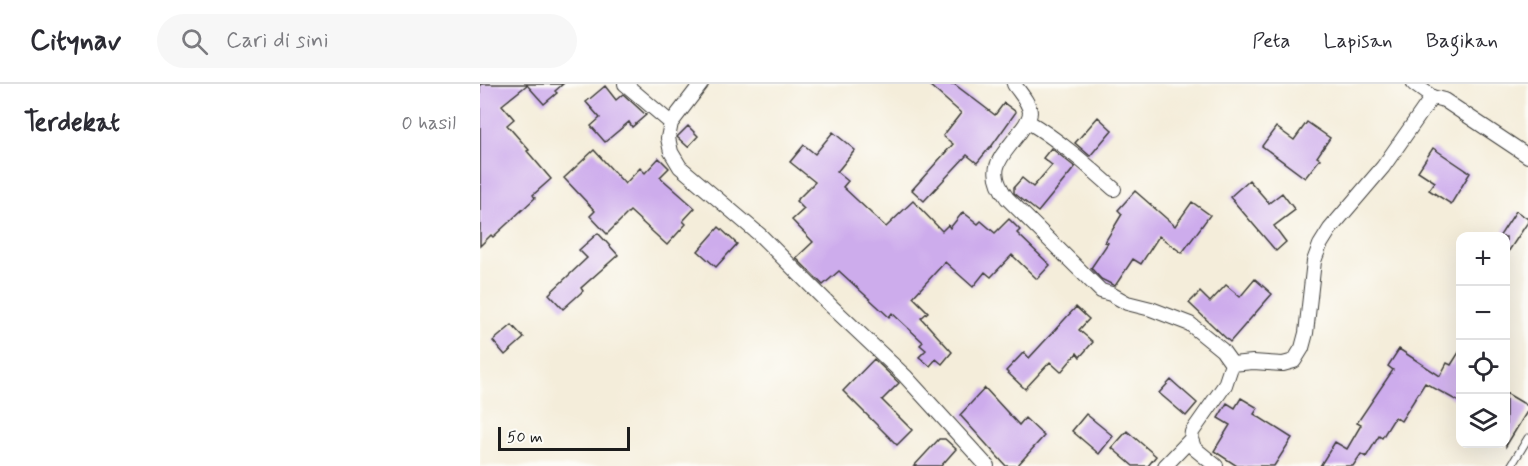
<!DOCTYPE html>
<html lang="id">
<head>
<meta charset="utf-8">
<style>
	:root { --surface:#fff; --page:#f7f7f7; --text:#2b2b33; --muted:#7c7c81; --line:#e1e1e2 }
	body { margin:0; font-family:Mynerve,sans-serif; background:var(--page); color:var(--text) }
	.controls { position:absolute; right:18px; bottom:18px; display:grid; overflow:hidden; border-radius:12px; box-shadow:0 6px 24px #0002 }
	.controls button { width:54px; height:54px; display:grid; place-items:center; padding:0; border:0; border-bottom:2px solid var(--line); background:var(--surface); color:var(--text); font:30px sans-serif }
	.scale { position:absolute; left:18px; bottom:15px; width:132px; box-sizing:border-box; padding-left:6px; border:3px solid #1c1c1c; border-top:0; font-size:16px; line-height:21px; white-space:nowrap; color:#1c1c1c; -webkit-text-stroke:4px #fdfcf7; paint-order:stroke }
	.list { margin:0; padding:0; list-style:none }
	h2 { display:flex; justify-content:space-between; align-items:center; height:78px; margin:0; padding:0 24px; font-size:26px }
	h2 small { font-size:20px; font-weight:400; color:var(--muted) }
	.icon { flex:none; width:33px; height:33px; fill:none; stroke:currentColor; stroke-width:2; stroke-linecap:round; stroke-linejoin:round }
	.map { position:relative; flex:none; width:1048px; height:382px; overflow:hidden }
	header { display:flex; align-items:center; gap:36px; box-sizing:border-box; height:84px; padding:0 30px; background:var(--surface); border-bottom:2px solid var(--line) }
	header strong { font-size:28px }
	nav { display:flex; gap:33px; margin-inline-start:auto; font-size:21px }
	.search { width:420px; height:54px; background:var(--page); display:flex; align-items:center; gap:15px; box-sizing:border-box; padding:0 21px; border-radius:33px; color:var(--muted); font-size:22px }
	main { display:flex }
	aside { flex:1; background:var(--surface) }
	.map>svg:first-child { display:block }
	.building { fill:#cdacec }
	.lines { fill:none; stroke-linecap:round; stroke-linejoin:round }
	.lane-casing { stroke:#3c3b38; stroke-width:9 }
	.street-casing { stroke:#3c3b38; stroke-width:16 }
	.lane { stroke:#fff; stroke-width:7 }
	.street { stroke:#fff; stroke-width:14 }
</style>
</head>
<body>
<header>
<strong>Citynav</strong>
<div class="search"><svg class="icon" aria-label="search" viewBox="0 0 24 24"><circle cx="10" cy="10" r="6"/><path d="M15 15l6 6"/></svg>Cari di sini</div>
<nav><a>Peta</a><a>Lapisan</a><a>Bagikan</a></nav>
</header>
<main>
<aside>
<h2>Terdekat<small>0 hasil</small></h2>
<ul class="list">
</ul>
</aside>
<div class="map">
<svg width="1048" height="382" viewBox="0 0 1048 382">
	<rect width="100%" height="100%" fill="#fdfcf7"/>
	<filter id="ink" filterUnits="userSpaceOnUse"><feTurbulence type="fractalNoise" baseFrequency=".0167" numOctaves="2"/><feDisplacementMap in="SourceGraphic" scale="12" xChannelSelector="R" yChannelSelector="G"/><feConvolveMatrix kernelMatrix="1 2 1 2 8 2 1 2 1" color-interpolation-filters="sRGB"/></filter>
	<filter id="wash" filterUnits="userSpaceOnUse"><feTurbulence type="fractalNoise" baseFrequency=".008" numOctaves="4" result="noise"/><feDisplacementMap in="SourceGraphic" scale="24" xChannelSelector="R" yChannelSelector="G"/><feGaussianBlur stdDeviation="1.35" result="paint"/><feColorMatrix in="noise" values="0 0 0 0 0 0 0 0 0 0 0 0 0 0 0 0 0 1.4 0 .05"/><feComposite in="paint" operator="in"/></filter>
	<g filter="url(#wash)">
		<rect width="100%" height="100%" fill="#f4edda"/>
		<g id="blocks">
			<path class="building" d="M 0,0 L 83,0 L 75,7 L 77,9 L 64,20 L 47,1 L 22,21 L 34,35 L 27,41 L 49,66 L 47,67 L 71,95 L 53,111 L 55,114 L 13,153 L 11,151 L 0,162 Z
				M 448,0 L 474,0 L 515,31 L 524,19 L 536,28 L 511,63 L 510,63 L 497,79 L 487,71 L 444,117 L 432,106 L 473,60 L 463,52 L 481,29 Z
				M 125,2 L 136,16 L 143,10 L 166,31 L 152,43 L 149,38 L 125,58 L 111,42 L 120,34 L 106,18 Z
				M 618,33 L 632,46 L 610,72 L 595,59 Z
				M 827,38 L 850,54 L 837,73 L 840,75 L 825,94 L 782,62 L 796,43 L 814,56 Z
				M 208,42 L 218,52 L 208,63 L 197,53 Z
				M 353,48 L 375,66 L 357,88 L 368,97 L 363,103 L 406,143 L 433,117 L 462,147 L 468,141 L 470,144 L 483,128 L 498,140 L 501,137 L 515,149 L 529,135 L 540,146 L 537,149 L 570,181 L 557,195 L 532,171 L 511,193 L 505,188 L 493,203 L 465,178 L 433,213 L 448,228 L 441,234 L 472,268 L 462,280 L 456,275 L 450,282 L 439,273 L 446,266 L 440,261 L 443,258 L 412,229 L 409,233 L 359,187 L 343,201 L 316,174 L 333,158 L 312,136 L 324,125 L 316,117 L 335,98 L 310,78 L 324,61 L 335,70 Z
				M 571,64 L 595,83 L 558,128 L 534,109 L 534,103 L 542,94 L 553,103 L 572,81 L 563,74 Z
				M 953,64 L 990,89 L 971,120 L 949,106 L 955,98 L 938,87 Z
				M 114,66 L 145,100 L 160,84 L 165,89 L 179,74 L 189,84 L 180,93 L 215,124 L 203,137 L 206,140 L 187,161 L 150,127 L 127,150 L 110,132 L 115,127 L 84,94 Z
				M 769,96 L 789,119 L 802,109 L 815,126 L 794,142 L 806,158 L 796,167 L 750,113 Z
				M 655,107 L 695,142 L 712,118 L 730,131 L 702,169 L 679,152 L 661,180 L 653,175 L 635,202 L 621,195 L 611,184 L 628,159 L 625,158 L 642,130 L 638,126 Z
				M 1036,127 L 1048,135 L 1048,138 L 1026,171 L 1026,153 L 1019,153 Z
				M 239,143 L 257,160 L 236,183 L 218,167 Z
				M 118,149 L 138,171 L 101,204 L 103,207 L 83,225 L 69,210 L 107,174 L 99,166 Z
				M 775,195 L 792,210 L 750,258 L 709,219 L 720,208 L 730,218 L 746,201 L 760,213 Z
				M 596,223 L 609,235 L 599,246 L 613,258 L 600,273 L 597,269 L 581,288 L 570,278 L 545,305 L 526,287 L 544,268 L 549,274 Z
				M 32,241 L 44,254 L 25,271 L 13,257 Z
				M 919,265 L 960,292 L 967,279 L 971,281 L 981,265 L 981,319 L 945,299 L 921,337 L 915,333 L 902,354 L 899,352 L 886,373 L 881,370 L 873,382 L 840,382 L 855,358 L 867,365 L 881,341 L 877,339 L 913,286 L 908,282 Z
				M 394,275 L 419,299 L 402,316 L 432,346 L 417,361 L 363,307 Z
				M 691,296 L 717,319 L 706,332 L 679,309 Z
				M 505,304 L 539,341 L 545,334 L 564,352 L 537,382 L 526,382 L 480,331 Z
				M 1026,309 L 1048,322 L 1048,326 L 1026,362 Z
				M 761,314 L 778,324 L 774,330 L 812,354 L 794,382 L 757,382 L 734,367 L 750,341 L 738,334 L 747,319 L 755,324 Z
				M 606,330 L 633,352 L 619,370 L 592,347 Z
				M 647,347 L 676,372 L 668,382 L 653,382 L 632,364 Z
				M 459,355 L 465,355 L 476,365 L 461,382 L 434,382 Z"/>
		</g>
	</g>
	<g filter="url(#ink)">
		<use href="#blocks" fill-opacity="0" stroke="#3c3b38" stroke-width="1.5"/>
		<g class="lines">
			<defs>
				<path id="lane" d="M 1031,382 L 1048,354"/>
				<path id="street" d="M 145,0 L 191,39
					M 221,0 L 191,39 L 188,54 L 191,68 L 200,83 L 280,151 L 352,223 L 425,292 L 507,382
					M 534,0 C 539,8 549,18 550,28 C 550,34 546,40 542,45 C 524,72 503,82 527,114 L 621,207 L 631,210 L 647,219 L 671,225 L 710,240 L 742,266 L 752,280 L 745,301 L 712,348 L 711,355 L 685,382
					M 934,0 L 952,13 L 964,16 L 1048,72
					M 547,37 C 579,56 606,80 634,105
					M 752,280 L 773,278 L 803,280 L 814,277 L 822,264 L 826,249 L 834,177 L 840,161 L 850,145 L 903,83 L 952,13
					M 711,355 L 714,364 L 736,382"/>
			</defs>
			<use href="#lane" class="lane-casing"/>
			<use href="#street" class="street-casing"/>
			<use href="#lane" class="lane"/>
			<use href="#street" class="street"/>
		</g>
	</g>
</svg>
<div class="controls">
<button>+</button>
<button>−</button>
<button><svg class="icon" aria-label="locate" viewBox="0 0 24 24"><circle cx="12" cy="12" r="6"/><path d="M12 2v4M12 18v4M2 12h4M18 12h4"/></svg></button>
<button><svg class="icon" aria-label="layers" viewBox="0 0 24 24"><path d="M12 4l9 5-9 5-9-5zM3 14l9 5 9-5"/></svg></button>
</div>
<div class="scale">50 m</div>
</div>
</main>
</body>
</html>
